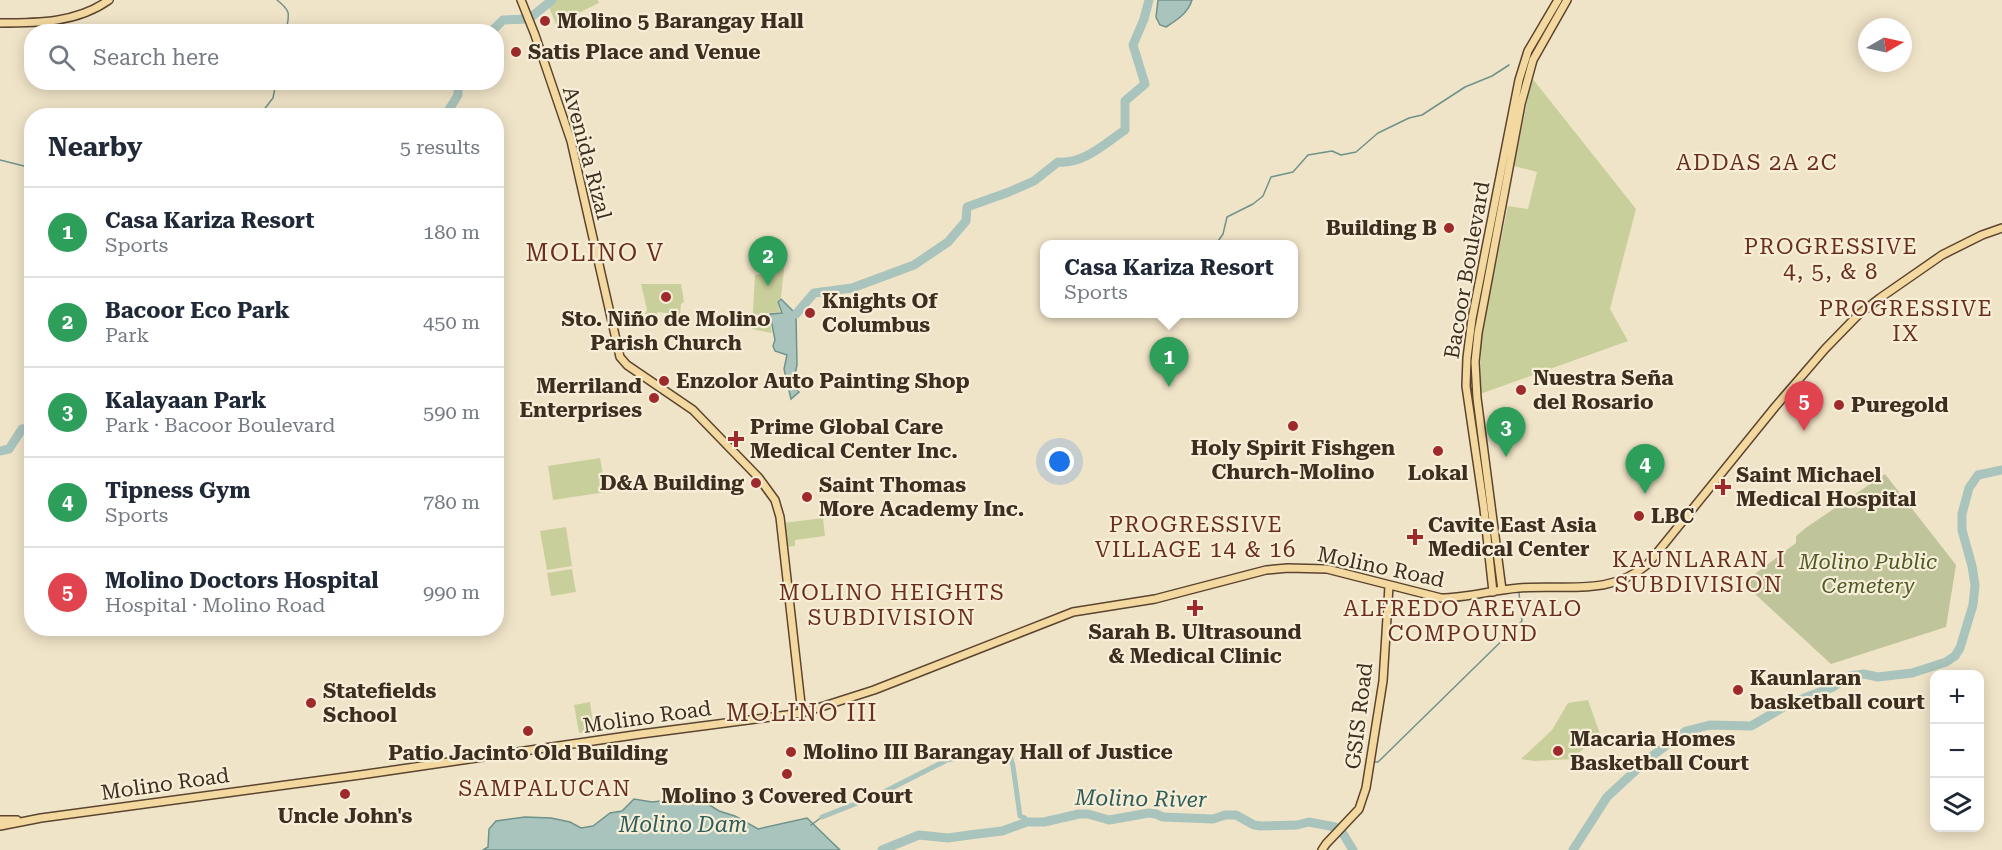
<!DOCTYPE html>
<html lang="en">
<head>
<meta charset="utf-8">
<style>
	:root { --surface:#fff; --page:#f2f2f3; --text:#1f2937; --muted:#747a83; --line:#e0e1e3; --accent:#9e2a2b }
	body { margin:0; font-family:"Roboto Serif",serif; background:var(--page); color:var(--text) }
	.controls { position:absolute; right:18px; bottom:18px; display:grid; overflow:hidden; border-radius:12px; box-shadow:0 3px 15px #0003 }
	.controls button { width:54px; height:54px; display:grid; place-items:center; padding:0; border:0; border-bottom:2px solid var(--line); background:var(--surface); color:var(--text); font:30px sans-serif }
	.compass { position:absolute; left:1858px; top:18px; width:54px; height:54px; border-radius:50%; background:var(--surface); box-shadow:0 3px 15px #0003; rotate:81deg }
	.you { position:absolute; left:1060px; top:462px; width:21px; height:21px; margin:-15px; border:4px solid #fff; border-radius:50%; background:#1a73e8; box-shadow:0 0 0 9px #1a73e833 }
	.badge { display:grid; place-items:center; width:39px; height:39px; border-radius:50%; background:var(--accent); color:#fff; font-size:20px; font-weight:700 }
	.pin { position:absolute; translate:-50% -50px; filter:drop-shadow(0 2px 3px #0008) }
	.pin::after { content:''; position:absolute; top:32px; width:21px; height:18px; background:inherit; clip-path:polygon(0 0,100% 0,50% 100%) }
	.popup { position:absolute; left:1040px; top:240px; width:258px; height:78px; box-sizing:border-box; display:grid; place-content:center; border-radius:12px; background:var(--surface); filter:drop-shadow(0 2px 4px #0005); font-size:20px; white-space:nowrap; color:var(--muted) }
	.popup b { font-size:22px; color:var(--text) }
	.popup::after { content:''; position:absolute; left:50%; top:100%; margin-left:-12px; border:12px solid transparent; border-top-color:var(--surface) }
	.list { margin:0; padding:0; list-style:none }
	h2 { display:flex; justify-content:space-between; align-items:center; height:78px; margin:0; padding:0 24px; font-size:26px }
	h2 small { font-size:20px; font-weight:400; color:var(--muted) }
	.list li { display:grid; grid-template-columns:39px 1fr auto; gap:18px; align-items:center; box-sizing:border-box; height:90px; padding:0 24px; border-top:2px solid var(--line) }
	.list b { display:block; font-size:22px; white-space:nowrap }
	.list p { margin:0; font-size:20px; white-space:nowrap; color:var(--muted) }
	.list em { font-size:20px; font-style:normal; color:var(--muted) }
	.icon { flex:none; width:33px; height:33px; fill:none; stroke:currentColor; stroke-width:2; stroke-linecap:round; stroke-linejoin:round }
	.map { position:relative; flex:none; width:2002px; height:850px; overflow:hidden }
	.search { position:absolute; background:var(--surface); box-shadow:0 3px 15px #0003; left:24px; top:24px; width:480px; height:66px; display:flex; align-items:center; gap:15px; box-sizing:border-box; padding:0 21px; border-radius:24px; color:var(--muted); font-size:22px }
	.panel { position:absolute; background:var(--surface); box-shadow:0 3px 15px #0003; left:24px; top:108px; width:480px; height:528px; border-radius:24px }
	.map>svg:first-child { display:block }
	.green { fill:#c9cf9b }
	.cemetery { fill:#bfc49a }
	.water { fill:#a9c4bc; stroke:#6f938a; stroke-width:1.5 }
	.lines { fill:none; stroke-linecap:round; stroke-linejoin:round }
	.stream { stroke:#6f938a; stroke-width:1.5 }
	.canal { stroke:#a9c4bc; stroke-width:5 }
	.river { stroke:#a9c4bc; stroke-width:9 }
	.major-casing { stroke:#5b4430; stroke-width:10 }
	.major { stroke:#f3d9a0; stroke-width:7 }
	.poi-dot { fill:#9e2a2b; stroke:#f7eed8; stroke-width:2 }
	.labels { text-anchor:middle; stroke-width:4.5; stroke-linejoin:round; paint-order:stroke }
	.poi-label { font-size:21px; font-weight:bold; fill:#3d2e20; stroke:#f7eed8; text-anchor:start }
	.street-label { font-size:21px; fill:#3d2e20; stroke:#f7eed8 }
	.park-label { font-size:21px; font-style:italic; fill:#4d5a26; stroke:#f7eed8 }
	.neighbourhood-label { font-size:22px; letter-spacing:1.5px; fill:#6b2e1e; stroke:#f7eed8 }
	.water-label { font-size:22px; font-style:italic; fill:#2f5d5a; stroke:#f7eed8 }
	.quarter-label { font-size:24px; letter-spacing:1.5px; fill:#6b2e1e; stroke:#f7eed8 }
</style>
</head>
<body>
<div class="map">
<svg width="2002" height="850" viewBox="0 0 2002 850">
	<rect width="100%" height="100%" fill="#f0e4c8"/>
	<path class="green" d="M 549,0 L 598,0 L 599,3 L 556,24 L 549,7 L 532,20 L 531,17 Z
		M 1532,78 L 1636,209 L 1610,309 L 1628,341 L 1480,394 L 1481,337 L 1508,206 L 1528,209 L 1537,172 L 1514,166 Z
		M 766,257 L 785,260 L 781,297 L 777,301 L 780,312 L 768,313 L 772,333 L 752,329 L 755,275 L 766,273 Z
		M 641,284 L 681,284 L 684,302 L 681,304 L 680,315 L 658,312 L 654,317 L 645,314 L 647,310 Z
		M 600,458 L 606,492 L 553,500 L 548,466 Z
		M 823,518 L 825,536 L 795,540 L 795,546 L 785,547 L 783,523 Z
		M 566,527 L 572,566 L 547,570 L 540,531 Z
		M 572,569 L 576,592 L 551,596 L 547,573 Z
		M 1588,700 L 1600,734 L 1572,759 L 1534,761 L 1521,759 L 1552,730 L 1568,703 Z
		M 590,702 L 594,731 L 579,733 L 574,705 Z"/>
	<path class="cemetery" d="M 1885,474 L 1956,565 L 1946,627 L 1831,664 L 1743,583 L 1796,543 L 1796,536 L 1807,527 Z"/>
	<path class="water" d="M 1158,0 L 1192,0 C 1188,13 1177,20 1166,27 L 1160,25 L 1156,17 Z
		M 781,299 L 796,314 L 797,365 L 793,383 L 799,392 L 791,399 L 784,369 L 787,355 L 775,351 L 773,346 L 775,340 L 770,314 L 782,313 L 778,302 Z
		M 697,797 L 719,811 L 735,816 L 758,829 L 807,818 L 840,850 L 483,850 L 488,847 L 489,829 L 496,821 L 525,817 L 551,818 L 570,822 L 581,828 L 593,826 L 610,813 L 622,811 L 634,799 L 652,802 Z"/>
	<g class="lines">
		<path class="stream" d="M 277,0 C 292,12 289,14 286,32
			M 259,116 L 273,98 L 276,82
			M 0,160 L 32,168
			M 1216,244 L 1223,234 L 1227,217 L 1253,204 L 1263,196 L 1271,177 L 1293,172 L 1308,155 L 1332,151 L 1341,155 L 1356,152 L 1378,133 L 1409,118 L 1422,115 L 1465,87 L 1492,76 L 1509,65
			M 1374,762 L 1378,762 L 1522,621 L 1519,593
			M 811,825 L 822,817"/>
		<path class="canal" d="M 977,754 L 1008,749 L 1013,766 L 1020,816 L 1025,818 L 1027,822
			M 822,817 L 880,794 L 947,760 L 967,756"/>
		<path class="river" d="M 491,32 L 503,20 L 529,19 L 552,0
			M 445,116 L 458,95 L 458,82
			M 796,314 L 814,293 L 852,288 L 914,265 L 948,242 L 966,221 L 967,207 L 1009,192 L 1034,181 L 1058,162 C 1084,164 1104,144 1125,130 L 1125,101 L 1145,84 L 1133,45 L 1144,19 L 1149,0
			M 0,451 L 9,449 L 22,429 L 32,428
			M 882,850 L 919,835 L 948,838 L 969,835 L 1002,831 L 1027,822 L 1044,822 L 1079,814 L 1088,814 L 1109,820 L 1149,813 L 1156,814 L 1163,817 L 1213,819 L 1225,815 L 1236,815 L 1254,825 L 1261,826 L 1297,825 L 1309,822 L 1335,827 L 1342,832 L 1353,850
			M 1573,850 L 1607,797 L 1648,759 L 1686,731 L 1710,725 L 1751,726 L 1789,704 L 1833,687 L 1849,676 L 1864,674 L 1878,677 L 1912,673 L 1946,662 L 1955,656 L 1960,648 L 1973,605 L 1975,585 L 1972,566 L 1962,530 L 1962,514 L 1969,488 L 1978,475 L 2002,470"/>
		<defs>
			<path id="major" d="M 521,0 L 535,35 L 571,141 L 620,357 L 627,365 L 693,410 L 759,478 L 775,500 L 780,517 L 802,713
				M 0,23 C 38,23 77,23 109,0
				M 1502,590 L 1477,398 L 1475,362 L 1478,333 L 1521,104 L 1533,60 L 1567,0
				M 1493,592 L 1484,509 L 1466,386 L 1467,358 L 1472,319 L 1519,80 L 1528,51 L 1558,0
				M 0,820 L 17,820
				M 0,826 L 41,818 L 360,775 L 641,734 L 802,713 L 874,690 L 1073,612 L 1155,599 L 1266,570 L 1288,568 L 1327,569 L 1441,598 C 1467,598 1492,590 1519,588 C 1565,584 1609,597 1648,564 L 1775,407 L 1825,349 L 1858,315 L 1880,298 L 1942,255 L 1982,235 L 2002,228
				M 1322,850 L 1326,844 L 1359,809 L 1366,788 L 1383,681 L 1389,586"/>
		</defs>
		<use href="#major" class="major-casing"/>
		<use href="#major" class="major"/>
	</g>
	<g class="poi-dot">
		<circle cx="545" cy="21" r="6"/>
		<circle cx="516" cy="52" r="6"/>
		<circle cx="1449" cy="228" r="6"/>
		<circle cx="666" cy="297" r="6"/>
		<circle cx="810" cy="313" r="6"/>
		<circle cx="664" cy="381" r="6"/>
		<circle cx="1521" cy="390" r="6"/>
		<circle cx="654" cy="398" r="6"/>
		<circle cx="1839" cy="405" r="6"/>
		<circle cx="1293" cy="426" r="6"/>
		<path d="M733 430h6v6h6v6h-6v6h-6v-6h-6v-6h6z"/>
		<circle cx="1438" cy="451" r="6"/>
		<circle cx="756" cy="483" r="6"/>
		<path d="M1720 478h6v6h6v6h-6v6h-6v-6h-6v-6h6z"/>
		<circle cx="807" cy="497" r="6"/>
		<circle cx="1639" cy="516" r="6"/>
		<path d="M1412 528h6v6h6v6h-6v6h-6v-6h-6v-6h6z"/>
		<path d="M1192 599h6v6h6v6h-6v6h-6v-6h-6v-6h6z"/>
		<circle cx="1738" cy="690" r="6"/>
		<circle cx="311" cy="703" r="6"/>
		<circle cx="528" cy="731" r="6"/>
		<circle cx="1558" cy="751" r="6"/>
		<circle cx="791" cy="752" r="6"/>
		<circle cx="787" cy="774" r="6"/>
		<circle cx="345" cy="794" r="6"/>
	</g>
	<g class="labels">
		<g class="poi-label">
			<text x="557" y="28">Molino 5 Barangay Hall</text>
			<text x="528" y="59">Satis Place and Venue</text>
			<text x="1437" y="235" text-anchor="end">Building B</text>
			<text x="822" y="308">Knights Of<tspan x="822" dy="24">Columbus</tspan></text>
			<text x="666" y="326" text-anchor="middle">Sto. Niño de Molino<tspan x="666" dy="24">Parish Church</tspan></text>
			<text x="1533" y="385">Nuestra Seña<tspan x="1533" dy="24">del Rosario</tspan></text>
			<text x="676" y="388">Enzolor Auto Painting Shop</text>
			<text x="642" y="393" text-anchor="end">Merriland<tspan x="642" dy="24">Enterprises</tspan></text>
			<text x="1851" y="412">Puregold</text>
			<text x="750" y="434">Prime Global Care<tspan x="750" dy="24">Medical Center Inc.</tspan></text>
			<text x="1293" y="455" text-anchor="middle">Holy Spirit Fishgen<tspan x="1293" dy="24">Church-Molino</tspan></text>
			<text x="1438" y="480" text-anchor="middle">Lokal</text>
			<text x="1736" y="482">Saint Michael<tspan x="1736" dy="24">Medical Hospital</tspan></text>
			<text x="744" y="490" text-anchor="end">D&amp;A Building</text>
			<text x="819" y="492">Saint Thomas<tspan x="819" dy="24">More Academy Inc.</tspan></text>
			<text x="1651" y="523">LBC</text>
			<text x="1428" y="532">Cavite East Asia<tspan x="1428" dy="24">Medical Center</tspan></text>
			<text x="1195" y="639" text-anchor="middle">Sarah B. Ultrasound<tspan x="1195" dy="24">&amp; Medical Clinic</tspan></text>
			<text x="1750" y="685">Kaunlaran<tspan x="1750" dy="24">basketball court</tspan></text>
			<text x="323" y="698">Statefields<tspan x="323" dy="24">School</tspan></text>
			<text x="1570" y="746">Macaria Homes<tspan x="1570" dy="24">Basketball Court</tspan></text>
			<text x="803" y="759">Molino III Barangay Hall of Justice</text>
			<text x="528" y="760" text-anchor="middle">Patio Jacinto Old Building</text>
			<text x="787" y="803" text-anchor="middle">Molino 3 Covered Court</text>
			<text x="345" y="823" text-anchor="middle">Uncle John's</text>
		</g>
		<g class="street-label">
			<text transform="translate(587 153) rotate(75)" y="7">Avenida Rizal</text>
			<text transform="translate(1467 270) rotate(-80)" y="7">Bacoor Boulevard</text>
			<text transform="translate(1381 567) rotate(12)" y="7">Molino Road</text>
			<text transform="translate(1359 716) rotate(-83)" y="7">GSIS Road</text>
			<text transform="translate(647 717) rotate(-8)" y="7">Molino Road</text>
			<text transform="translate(165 784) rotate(-8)" y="7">Molino Road</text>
		</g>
		<g class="park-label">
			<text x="1868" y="569">Molino Public<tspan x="1868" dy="24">Cemetery</tspan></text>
		</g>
		<g class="neighbourhood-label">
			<text x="1757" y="170">ADDAS 2A 2C</text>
			<text x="1831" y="254">PROGRESSIVE<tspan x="1831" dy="25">4, 5, &amp; 8</tspan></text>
			<text x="1906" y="316">PROGRESSIVE<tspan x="1906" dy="25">IX</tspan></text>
			<text x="1196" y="532">PROGRESSIVE<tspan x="1196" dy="25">VILLAGE 14 &amp; 16</tspan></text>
			<text x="1699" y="567">KAUNLARAN I<tspan x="1699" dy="25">SUBDIVISION</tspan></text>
			<text x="892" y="600">MOLINO HEIGHTS<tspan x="892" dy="25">SUBDIVISION</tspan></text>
			<text x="1463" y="616">ALFREDO AREVALO<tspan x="1463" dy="25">COMPOUND</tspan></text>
			<text x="545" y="796">SAMPALUCAN</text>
		</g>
		<g class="water-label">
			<text transform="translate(1141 798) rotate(1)" y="8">Molino River</text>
			<text x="683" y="832">Molino Dam</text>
		</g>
		<g class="quarter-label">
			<text x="595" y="261">MOLINO V</text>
			<text x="802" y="721">MOLINO III</text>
		</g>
	</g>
</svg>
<div class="controls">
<button>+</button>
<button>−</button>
<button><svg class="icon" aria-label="layers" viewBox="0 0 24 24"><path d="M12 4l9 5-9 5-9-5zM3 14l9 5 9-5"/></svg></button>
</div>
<svg class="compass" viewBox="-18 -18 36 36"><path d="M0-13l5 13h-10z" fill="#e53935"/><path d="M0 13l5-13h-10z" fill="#747a83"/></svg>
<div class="you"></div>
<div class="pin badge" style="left:1169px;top:387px;background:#2e9e5b">1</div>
<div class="popup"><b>Casa Kariza Resort</b>Sports</div>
<div class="pin badge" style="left:768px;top:286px;background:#2e9e5b">2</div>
<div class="pin badge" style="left:1506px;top:457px;background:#2e9e5b">3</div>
<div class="pin badge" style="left:1645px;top:494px;background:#2e9e5b">4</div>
<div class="pin badge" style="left:1804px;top:431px;background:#e0444e">5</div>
<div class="search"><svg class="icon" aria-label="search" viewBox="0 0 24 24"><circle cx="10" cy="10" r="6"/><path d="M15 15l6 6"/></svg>Search here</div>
<section class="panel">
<h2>Nearby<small>5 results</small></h2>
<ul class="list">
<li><span class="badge" style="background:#2e9e5b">1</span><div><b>Casa Kariza Resort</b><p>Sports</p></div><em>180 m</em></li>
<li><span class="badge" style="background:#2e9e5b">2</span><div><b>Bacoor Eco Park</b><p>Park</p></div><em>450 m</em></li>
<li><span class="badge" style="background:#2e9e5b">3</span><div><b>Kalayaan Park</b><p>Park · Bacoor Boulevard</p></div><em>590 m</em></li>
<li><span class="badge" style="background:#2e9e5b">4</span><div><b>Tipness Gym</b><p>Sports</p></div><em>780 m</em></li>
<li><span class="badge" style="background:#e0444e">5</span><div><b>Molino Doctors Hospital</b><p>Hospital · Molino Road</p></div><em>990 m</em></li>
</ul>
</section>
</div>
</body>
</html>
